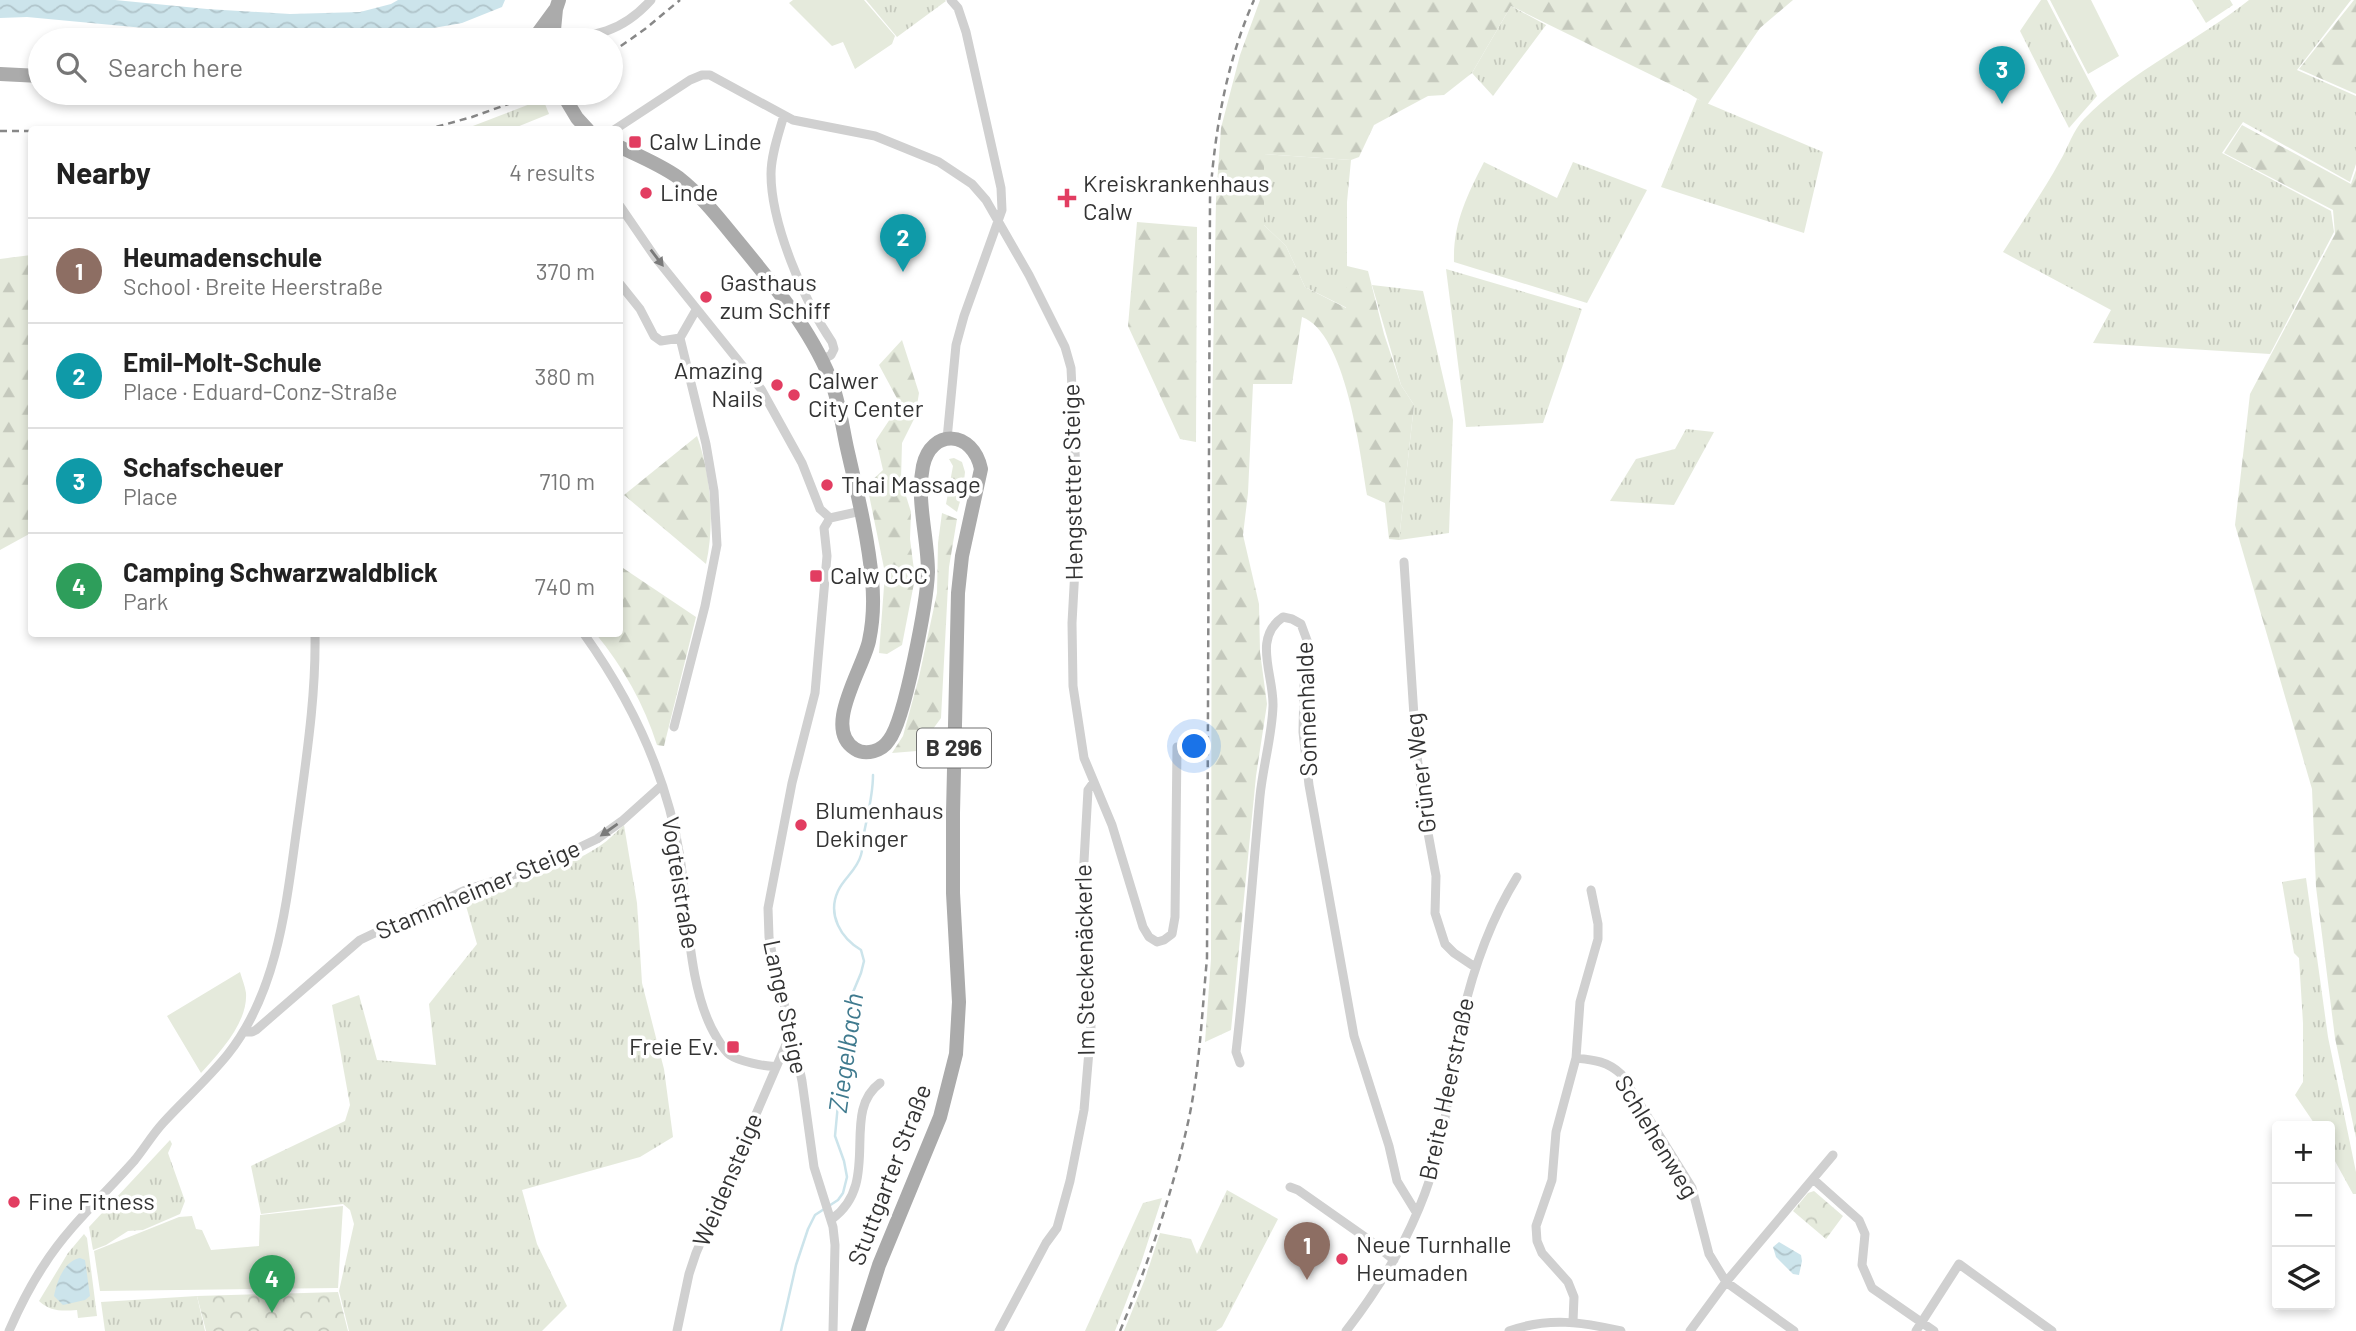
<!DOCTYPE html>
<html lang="en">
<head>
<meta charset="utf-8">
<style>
	:root { --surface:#fff; --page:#f6f6f6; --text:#222; --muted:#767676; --line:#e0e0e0; --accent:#2563eb }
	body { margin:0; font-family:Barlow,sans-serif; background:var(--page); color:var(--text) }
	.controls { position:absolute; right:21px; bottom:21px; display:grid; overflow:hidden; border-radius:7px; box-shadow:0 4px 10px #0003 }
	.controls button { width:63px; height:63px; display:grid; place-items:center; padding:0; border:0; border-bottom:2px solid var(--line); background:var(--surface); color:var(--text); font:35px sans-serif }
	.you { position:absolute; left:1195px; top:747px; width:24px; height:24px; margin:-18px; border:5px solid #fff; border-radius:50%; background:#1a73e8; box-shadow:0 0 0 10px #1a73e833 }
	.badge { display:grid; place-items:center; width:46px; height:46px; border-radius:50%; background:var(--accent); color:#fff; font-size:23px; font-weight:700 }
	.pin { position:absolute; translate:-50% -58px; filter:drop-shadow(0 2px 4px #0008) }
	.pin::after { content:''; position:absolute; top:37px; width:24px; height:21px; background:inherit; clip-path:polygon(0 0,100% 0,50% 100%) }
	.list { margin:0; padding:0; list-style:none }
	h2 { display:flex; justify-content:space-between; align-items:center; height:91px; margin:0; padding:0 28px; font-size:30px }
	h2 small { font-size:23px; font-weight:400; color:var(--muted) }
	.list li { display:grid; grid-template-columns:46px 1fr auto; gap:21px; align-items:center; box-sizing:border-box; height:105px; padding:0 28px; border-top:2px solid var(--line) }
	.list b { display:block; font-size:26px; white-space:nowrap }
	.list p { margin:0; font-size:23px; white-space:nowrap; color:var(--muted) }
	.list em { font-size:23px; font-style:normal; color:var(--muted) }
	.icon { flex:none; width:38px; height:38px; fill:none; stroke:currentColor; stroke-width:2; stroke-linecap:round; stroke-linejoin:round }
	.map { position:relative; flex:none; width:2356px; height:1331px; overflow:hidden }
	.search { position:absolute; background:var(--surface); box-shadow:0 4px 10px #0003; left:28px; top:28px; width:595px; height:77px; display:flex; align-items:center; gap:18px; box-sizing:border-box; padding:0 24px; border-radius:38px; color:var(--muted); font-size:26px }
	.panel { position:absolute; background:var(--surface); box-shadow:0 4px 10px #0003; left:28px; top:126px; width:595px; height:511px; border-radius:7px }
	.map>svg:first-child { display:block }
	.grass { fill:url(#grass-tufts) }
	.forest { fill:url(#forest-firs) }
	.park { fill:url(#park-crowns) }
	.garden { fill:#e5eadc }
	.water { fill:url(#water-waves) }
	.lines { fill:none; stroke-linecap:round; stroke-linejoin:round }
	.stream { stroke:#cce4eb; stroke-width:2.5 }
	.minor { stroke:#d0d0d0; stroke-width:9 }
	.primary { stroke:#ababab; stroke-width:14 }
	.rail { stroke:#888; stroke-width:2.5; stroke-dasharray:7 5; stroke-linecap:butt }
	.oneway { fill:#7a7a7a }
	.poi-dot { fill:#e23d61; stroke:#fff; stroke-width:2.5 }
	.labels { text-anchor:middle; stroke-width:7; stroke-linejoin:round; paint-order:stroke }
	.shield { fill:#fff; stroke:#707070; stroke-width:2 }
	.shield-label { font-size:23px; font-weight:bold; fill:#333 }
	.poi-label { font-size:24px; fill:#333; stroke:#fff; text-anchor:start }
	.street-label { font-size:24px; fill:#333; stroke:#fff }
	.water-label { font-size:26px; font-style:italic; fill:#3f7a8e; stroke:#fff }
</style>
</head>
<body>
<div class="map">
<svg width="2356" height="1331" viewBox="0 0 2356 1331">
	<defs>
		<pattern id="grass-tufts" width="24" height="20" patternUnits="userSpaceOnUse" patternTransform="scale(1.75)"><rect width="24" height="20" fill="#e5eadc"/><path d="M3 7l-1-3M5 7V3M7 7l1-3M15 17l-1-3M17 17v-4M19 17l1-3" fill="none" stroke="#c5c9bd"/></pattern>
		<pattern id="forest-firs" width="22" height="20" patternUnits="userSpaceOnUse" patternTransform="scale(1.75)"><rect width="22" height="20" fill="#e5eadc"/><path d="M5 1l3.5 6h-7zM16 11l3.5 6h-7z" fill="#c5c9bd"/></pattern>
		<pattern id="park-crowns" width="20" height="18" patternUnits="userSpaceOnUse" patternTransform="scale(1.75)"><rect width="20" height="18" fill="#e5eadc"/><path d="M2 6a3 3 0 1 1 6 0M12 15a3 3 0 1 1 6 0" fill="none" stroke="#c5c9bd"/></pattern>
		<pattern id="water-waves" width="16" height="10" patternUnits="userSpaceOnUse" patternTransform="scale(1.75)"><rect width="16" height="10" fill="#cce4eb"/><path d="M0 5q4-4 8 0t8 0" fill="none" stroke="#b0c4ca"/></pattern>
	</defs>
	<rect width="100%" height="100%" fill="#fff"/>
	<path class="grass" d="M 866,0 L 945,0 L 946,1 L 897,37 Z
		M 2041,0 L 2047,0 L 2097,96 L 2069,128 L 2020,31 Z
		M 2192,0 L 2230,0 L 2233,5 L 2206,23 Z
		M 2249,0 L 2351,0 L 2297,70 L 2356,96 L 2356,164 L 2350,182 L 2243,122 L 2222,153 L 2331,211 L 2334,232 L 2270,354 L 2093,343 L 2111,310 L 2003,252 C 2022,222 2043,192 2060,161 C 2068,148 2073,130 2084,119 C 2131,71 2196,42 2249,0 Z
		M 1511,6 L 1546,25 L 1493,96 L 1472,73 Z
		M 543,99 L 549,114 L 512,129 L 465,129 Z
		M 1697,99 L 1823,152 L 1804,233 L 1661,187 Z
		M 1264,154 L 1351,160 L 1347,202 L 1347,308 L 1305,287 L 1286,246 L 1264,225 Z
		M 1484,162 L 1557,198 L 1573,162 L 1647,190 L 1587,303 L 1454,262 C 1453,223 1467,196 1484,162 Z
		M 1446,269 L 1582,309 L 1543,423 L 1466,427 Z
		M 1372,285 L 1423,291 L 1453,420 L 1449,533 L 1399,540 L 1414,405 L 1401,385 Z
		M 1686,429 L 1714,432 L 1674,505 L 1610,501 L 1636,459 L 1675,449 Z
		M 954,458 L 962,462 L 965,472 L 963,491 L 957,512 L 946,504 L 953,466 L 949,459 Z
		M 624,825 L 637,903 L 642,983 L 664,1069 L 673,1137 L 640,1157 L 522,1190 L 537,1244 L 567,1306 L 542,1331 L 349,1331 L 339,1291 L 354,1224 L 350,1210 L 343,1204 L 261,1214 L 251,1166 L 345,1121 L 350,1105 L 332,1005 L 359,995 L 377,1060 L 436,1065 L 429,1004 L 477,944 L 464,899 C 506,885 557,873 595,849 C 606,843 615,833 624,825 Z
		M 2306,878 L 2328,1037 L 2356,1172 L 2356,1194 L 2353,1194 L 2330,1152 L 2330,1126 L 2316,1126 L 2295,1095 L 2303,1082 L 2303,1023 L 2299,958 L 2294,953 L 2282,882 Z
		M 170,1140 L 172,1144 L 168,1153 L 185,1201 L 180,1214 L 143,1230 L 128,1231 L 106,1245 L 93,1250 L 89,1227 Z
		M 1227,1190 L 1278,1219 L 1222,1327 L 1216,1331 L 1124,1331 L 1145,1279 L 1160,1233 L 1191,1239 L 1197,1254 Z
		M 1162,1198 L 1141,1263 L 1115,1331 L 1085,1331 L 1143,1203 Z
		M 84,1234 L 87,1238 L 97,1316 L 78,1318 L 77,1310 C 62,1311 51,1312 39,1301 L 68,1253 Z
		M 197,1296 L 205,1331 L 105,1331 L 101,1302 Z"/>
	<path class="forest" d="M 1260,0 L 1793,0 L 1760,28 L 1707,105 L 1688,93 L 1511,6 L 1472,73 L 1444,95 L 1428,96 L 1374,125 L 1359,157 L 1351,160 L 1264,154 L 1264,225 L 1286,246 L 1305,287 L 1346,308 L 1347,266 L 1368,271 L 1384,334 L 1401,385 L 1414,405 L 1399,540 L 1389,539 L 1385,503 L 1367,495 C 1360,453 1346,333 1302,317 L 1292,384 L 1253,384 L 1248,493 L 1243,535 L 1259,604 L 1260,652 L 1267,704 L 1256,776 L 1231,1030 L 1205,1042 L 1211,959 L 1212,417 L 1216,199 L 1221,128 L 1240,55 Z
		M 2354,0 L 2356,0 L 2356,94 L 2299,69 Z
		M 2242,125 L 2351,184 L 2356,170 L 2356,1138 L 2335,1038 L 2316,887 L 2312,789 L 2235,525 L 2250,394 L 2335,234 L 2333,210 L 2224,153 Z
		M 1137,222 L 1197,227 L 1196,442 L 1180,439 L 1128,326 Z
		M 31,255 L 31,533 L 0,550 L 0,259 Z
		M 902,340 L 919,393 L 915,417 L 902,443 L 901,480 L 911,512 L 910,539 L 915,578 L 902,645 L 887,654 L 879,653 L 885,573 L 867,485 L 883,470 L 876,440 L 900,404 L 879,365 Z
		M 697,436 C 711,475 715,524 706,564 L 624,495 Z
		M 942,513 L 957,519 L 949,567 L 941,718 L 917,751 L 892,753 L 903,736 L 919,677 L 937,593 L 938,543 Z
		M 620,566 L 696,617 L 664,746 L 657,745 C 644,704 623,667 596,634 L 620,634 Z"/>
	<path class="park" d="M 1814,1191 L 1843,1216 L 1826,1239 L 1793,1211 L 1808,1193 Z
		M 338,1292 L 348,1331 L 206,1331 L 197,1296 Z"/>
	<path class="garden" d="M 793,0 L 864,0 L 895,36 L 892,44 L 855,69 L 843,42 L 832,46 L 789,3 Z
		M 2050,0 L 2091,0 L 2119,56 L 2088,74 Z
		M 240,972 C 242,979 245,986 246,993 C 248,1023 219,1053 201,1073 L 167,1016 Z
		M 343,1206 L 338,1288 L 100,1291 L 94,1251 L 179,1217 L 192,1216 L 196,1229 L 202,1230 L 211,1250 L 259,1246 L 260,1215 Z"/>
	<path class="water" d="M 0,0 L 115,0 L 207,9 L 290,14 L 360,12 L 391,4 L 398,0 L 505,0 L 502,7 L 462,23 L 365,40 L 272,40 L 27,17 L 0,18 Z
		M 1779,1242 L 1801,1255 L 1802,1261 L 1799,1275 L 1793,1274 L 1776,1257 L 1773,1247 Z
		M 80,1258 L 85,1260 L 90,1296 L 85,1300 L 63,1305 L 54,1296 C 57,1281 64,1261 80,1258 Z"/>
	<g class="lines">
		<path class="stream" d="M 781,1331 L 796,1265 L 808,1229 L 815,1215 L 838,1200 L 843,1193 L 847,1177 L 844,1161 L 835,1136 L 841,1072 L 848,1044 L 851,997 L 861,973 L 864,961 L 861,950 C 841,938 827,915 838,891 C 844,878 857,870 861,855 C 863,848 863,841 864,833 C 868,813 873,795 873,775"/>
		<path class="minor" d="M 553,34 C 593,40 623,31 651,0
			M 784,115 C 779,133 771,154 771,174 C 771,224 804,301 832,342 L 834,349 L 831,355 L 822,360
			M 614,130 L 690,80 L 702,75 L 710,75 L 793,120 L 875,136 L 939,162 L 972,184 L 986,200 L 1029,275 L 1065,347 L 1071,368 L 1078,514 L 1072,623 L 1073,686 L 1084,758 L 1112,825 L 1143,927 L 1149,937 L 1157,942 L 1164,940 L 1172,934 L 1175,917 L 1177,747
			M 620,206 L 655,257 L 761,389 L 802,463 L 820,509 L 830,518
			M 620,284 L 640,309 L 654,336 L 661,341 L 680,338
			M 947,439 L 956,345 L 964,316 L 1002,210 L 1001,188 L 966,32 L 958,8 L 951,0
			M 1404,562 L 1416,747 L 1423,806 L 1436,876 L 1435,913 L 1445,944 L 1454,953 L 1475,967
			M 584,634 C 631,700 667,776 680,857 C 688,910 688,992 717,1038 C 720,1043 725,1051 730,1055 C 738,1061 766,1067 775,1066
			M 674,727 L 705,606 L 717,545 L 714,491 L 706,444 L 680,338 L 696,310
			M 243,1032 L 252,1032 L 256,1030 L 360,940 L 463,891 L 525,871 L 574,850 L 597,839 L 622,821 L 661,786
			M 1576,1058 C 1594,1060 1607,1061 1621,1074 L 1692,1188 L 1709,1254 L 1726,1282 L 1794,1331
			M 1240,1063 L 1236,1052 C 1246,966 1252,881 1260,796 C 1263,766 1272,736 1273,706 C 1274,675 1252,638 1283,617 L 1292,619 L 1301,624 L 1308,643 L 1304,686 L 1303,732 L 1309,785 L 1354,1036 L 1389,1146 L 1397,1181 L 1416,1212
			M 1813,1179 L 1859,1220 L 1865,1234 L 1862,1265 L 1872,1288 L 1934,1331
			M 1290,1187 L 1298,1190 L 1372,1242 L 1394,1260
			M 832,1219 C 883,1182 839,1113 880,1083
			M 1573,1321 L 1574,1297 L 1568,1282 L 1542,1253 L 1537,1241 L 1536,1226 L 1552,1180 L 1556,1132 L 1576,1058 L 1580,1002 L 1598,939 L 1598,924 L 1591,890
			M 9,1331 C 19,1308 30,1286 44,1265 C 68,1227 104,1195 134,1161 C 144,1149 152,1135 163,1123 C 184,1100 208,1079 228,1054 C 281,987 287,894 299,813 C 307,753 316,694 315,634
			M 677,1331 L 689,1274 L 696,1253 L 791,1033
			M 833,1331 L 835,1245 L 833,1227 L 814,1167 L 802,1081 L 792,1033 L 775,970 L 769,937 L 768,908 L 792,783 L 815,693 L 827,556 L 824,528 L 830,518 L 861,511
			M 999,1331 L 1046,1243 L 1057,1228 L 1070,1181 L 1084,1110 L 1091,1027 L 1090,980 L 1083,879 L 1088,790 L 1093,783
			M 1346,1331 C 1388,1277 1423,1214 1439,1147 C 1447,1114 1451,1080 1456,1047 C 1467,987 1485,929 1517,877
			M 1509,1331 C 1548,1317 1583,1322 1621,1331
			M 1690,1331 L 1726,1282 L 1833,1155
			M 1916,1331 L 1959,1264 L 2052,1331"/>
		<path class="primary" d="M 533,40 L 555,10
			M 553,40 L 556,9 L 559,0
			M 0,74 L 40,76
			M 562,93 L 577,118 L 588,130
			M 620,147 C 639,156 661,165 679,178 C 702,196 721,221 740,244 C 773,284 810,329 830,378 C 839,400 842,425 847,448 C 857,492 868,536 872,580 C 874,600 873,622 869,641 C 863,669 822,729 855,749 C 866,756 882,751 889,740 C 905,720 927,601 928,572 C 928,538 916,500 923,466 C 931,428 973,430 981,469 L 962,556 L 958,593 L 953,813 L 953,893 L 959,1002 L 956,1054 L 940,1117 L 879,1265 L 858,1331"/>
		<path class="rail" d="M 611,53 L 645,29 L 680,0
			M 425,130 L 472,117 L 539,93
			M 0,131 L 32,131
			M 1120,1331 C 1149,1262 1173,1191 1189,1118 C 1200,1065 1202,1012 1207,958 L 1210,198 C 1215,130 1226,63 1254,0"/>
	</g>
	<defs><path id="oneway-solid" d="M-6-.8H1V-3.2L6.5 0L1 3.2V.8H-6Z" transform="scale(1.75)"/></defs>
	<g class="oneway">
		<use href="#oneway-solid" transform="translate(657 258) rotate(53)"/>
		<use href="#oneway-solid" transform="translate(609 830) rotate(145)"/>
	</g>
	<g class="poi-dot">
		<rect x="628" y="135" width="14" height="14" rx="3.5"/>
		<circle cx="646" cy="193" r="7"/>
		<path d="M1063.5 187.5h7v7h7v7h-7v7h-7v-7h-7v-7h7z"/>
		<circle cx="706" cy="297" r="7"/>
		<circle cx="777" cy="385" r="7"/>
		<circle cx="794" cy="395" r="7"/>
		<circle cx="827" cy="485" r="7"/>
		<rect x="809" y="569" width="14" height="14" rx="3.5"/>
		<circle cx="801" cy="825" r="7"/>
		<rect x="726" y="1040" width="14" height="14" rx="3.5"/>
		<circle cx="14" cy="1202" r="7"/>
		<circle cx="1342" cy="1259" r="7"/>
	</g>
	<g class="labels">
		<rect class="shield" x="917" y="728.5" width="74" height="39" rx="5"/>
		<g class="shield-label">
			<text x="954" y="756">B 296</text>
		</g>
		<g class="poi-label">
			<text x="649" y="150">Calw Linde</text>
			<text x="1083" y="192">Kreiskrankenhaus<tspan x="1083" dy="28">Calw</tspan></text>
			<text x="660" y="201">Linde</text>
			<text x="720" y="291">Gasthaus<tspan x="720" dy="28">zum Schiff</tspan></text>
			<text x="763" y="379" text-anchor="end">Amazing<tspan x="763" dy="28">Nails</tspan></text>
			<text x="808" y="389">Calwer<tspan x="808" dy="28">City Center</tspan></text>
			<text x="841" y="493">Thai Massage</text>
			<text x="830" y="584">Calw CCC</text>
			<text x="815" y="819">Blumenhaus<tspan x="815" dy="28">Dekinger</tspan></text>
			<text x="719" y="1055" text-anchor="end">Freie Ev.</text>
			<text x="28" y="1210">Fine Fitness</text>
			<text x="1356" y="1253">Neue Turnhalle<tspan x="1356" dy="28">Heumaden</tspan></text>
		</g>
		<g class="street-label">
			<text transform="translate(1073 482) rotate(-91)" y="8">Hengstetter Steige</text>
			<text transform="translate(1307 709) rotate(-92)" y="8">Sonnenhalde</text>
			<text transform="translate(1421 773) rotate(-97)" y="8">Grüner Weg</text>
			<text transform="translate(680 883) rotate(81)" y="8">Vogteistraße</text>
			<text transform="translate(478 890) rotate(-23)" y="8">Stammheimer Steige</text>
			<text transform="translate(1085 960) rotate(-91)" y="8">Im Steckenäckerle</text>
			<text transform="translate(785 1007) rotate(78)" y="8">Lange Steige</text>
			<text transform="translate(1447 1089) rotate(-78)" y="8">Breite Heerstraße</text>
			<text transform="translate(1656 1137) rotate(59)" y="8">Schlehenweg</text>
			<text transform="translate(890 1175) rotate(-69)" y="8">Stuttgarter Straße</text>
			<text transform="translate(728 1180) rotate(-67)" y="8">Weidensteige</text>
		</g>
		<g class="water-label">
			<text transform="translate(846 1053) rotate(-82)" y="9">Ziegelbach</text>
		</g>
	</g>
</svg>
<div class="controls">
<button>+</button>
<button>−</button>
<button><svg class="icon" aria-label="layers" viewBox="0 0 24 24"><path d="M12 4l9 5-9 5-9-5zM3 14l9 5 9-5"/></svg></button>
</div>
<div class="you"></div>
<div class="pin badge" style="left:1307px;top:1280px;background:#8d6e63">1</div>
<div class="pin badge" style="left:903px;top:272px;background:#0f9aa8">2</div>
<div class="pin badge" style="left:2002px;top:104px;background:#0f9aa8">3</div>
<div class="pin badge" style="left:272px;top:1313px;background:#2e9e5b">4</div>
<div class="search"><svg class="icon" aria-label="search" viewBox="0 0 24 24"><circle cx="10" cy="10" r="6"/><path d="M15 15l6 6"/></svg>Search here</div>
<section class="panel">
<h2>Nearby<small>4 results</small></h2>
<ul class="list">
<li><span class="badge" style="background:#8d6e63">1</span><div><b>Heumadenschule</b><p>School · Breite Heerstraße</p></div><em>370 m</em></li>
<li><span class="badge" style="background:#0f9aa8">2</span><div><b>Emil-Molt-Schule</b><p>Place · Eduard-Conz-Straße</p></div><em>380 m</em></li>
<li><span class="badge" style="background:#0f9aa8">3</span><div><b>Schafscheuer</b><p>Place</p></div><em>710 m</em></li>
<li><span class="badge" style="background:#2e9e5b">4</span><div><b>Camping Schwarzwaldblick</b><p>Park</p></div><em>740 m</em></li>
</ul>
</section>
</div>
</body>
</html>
